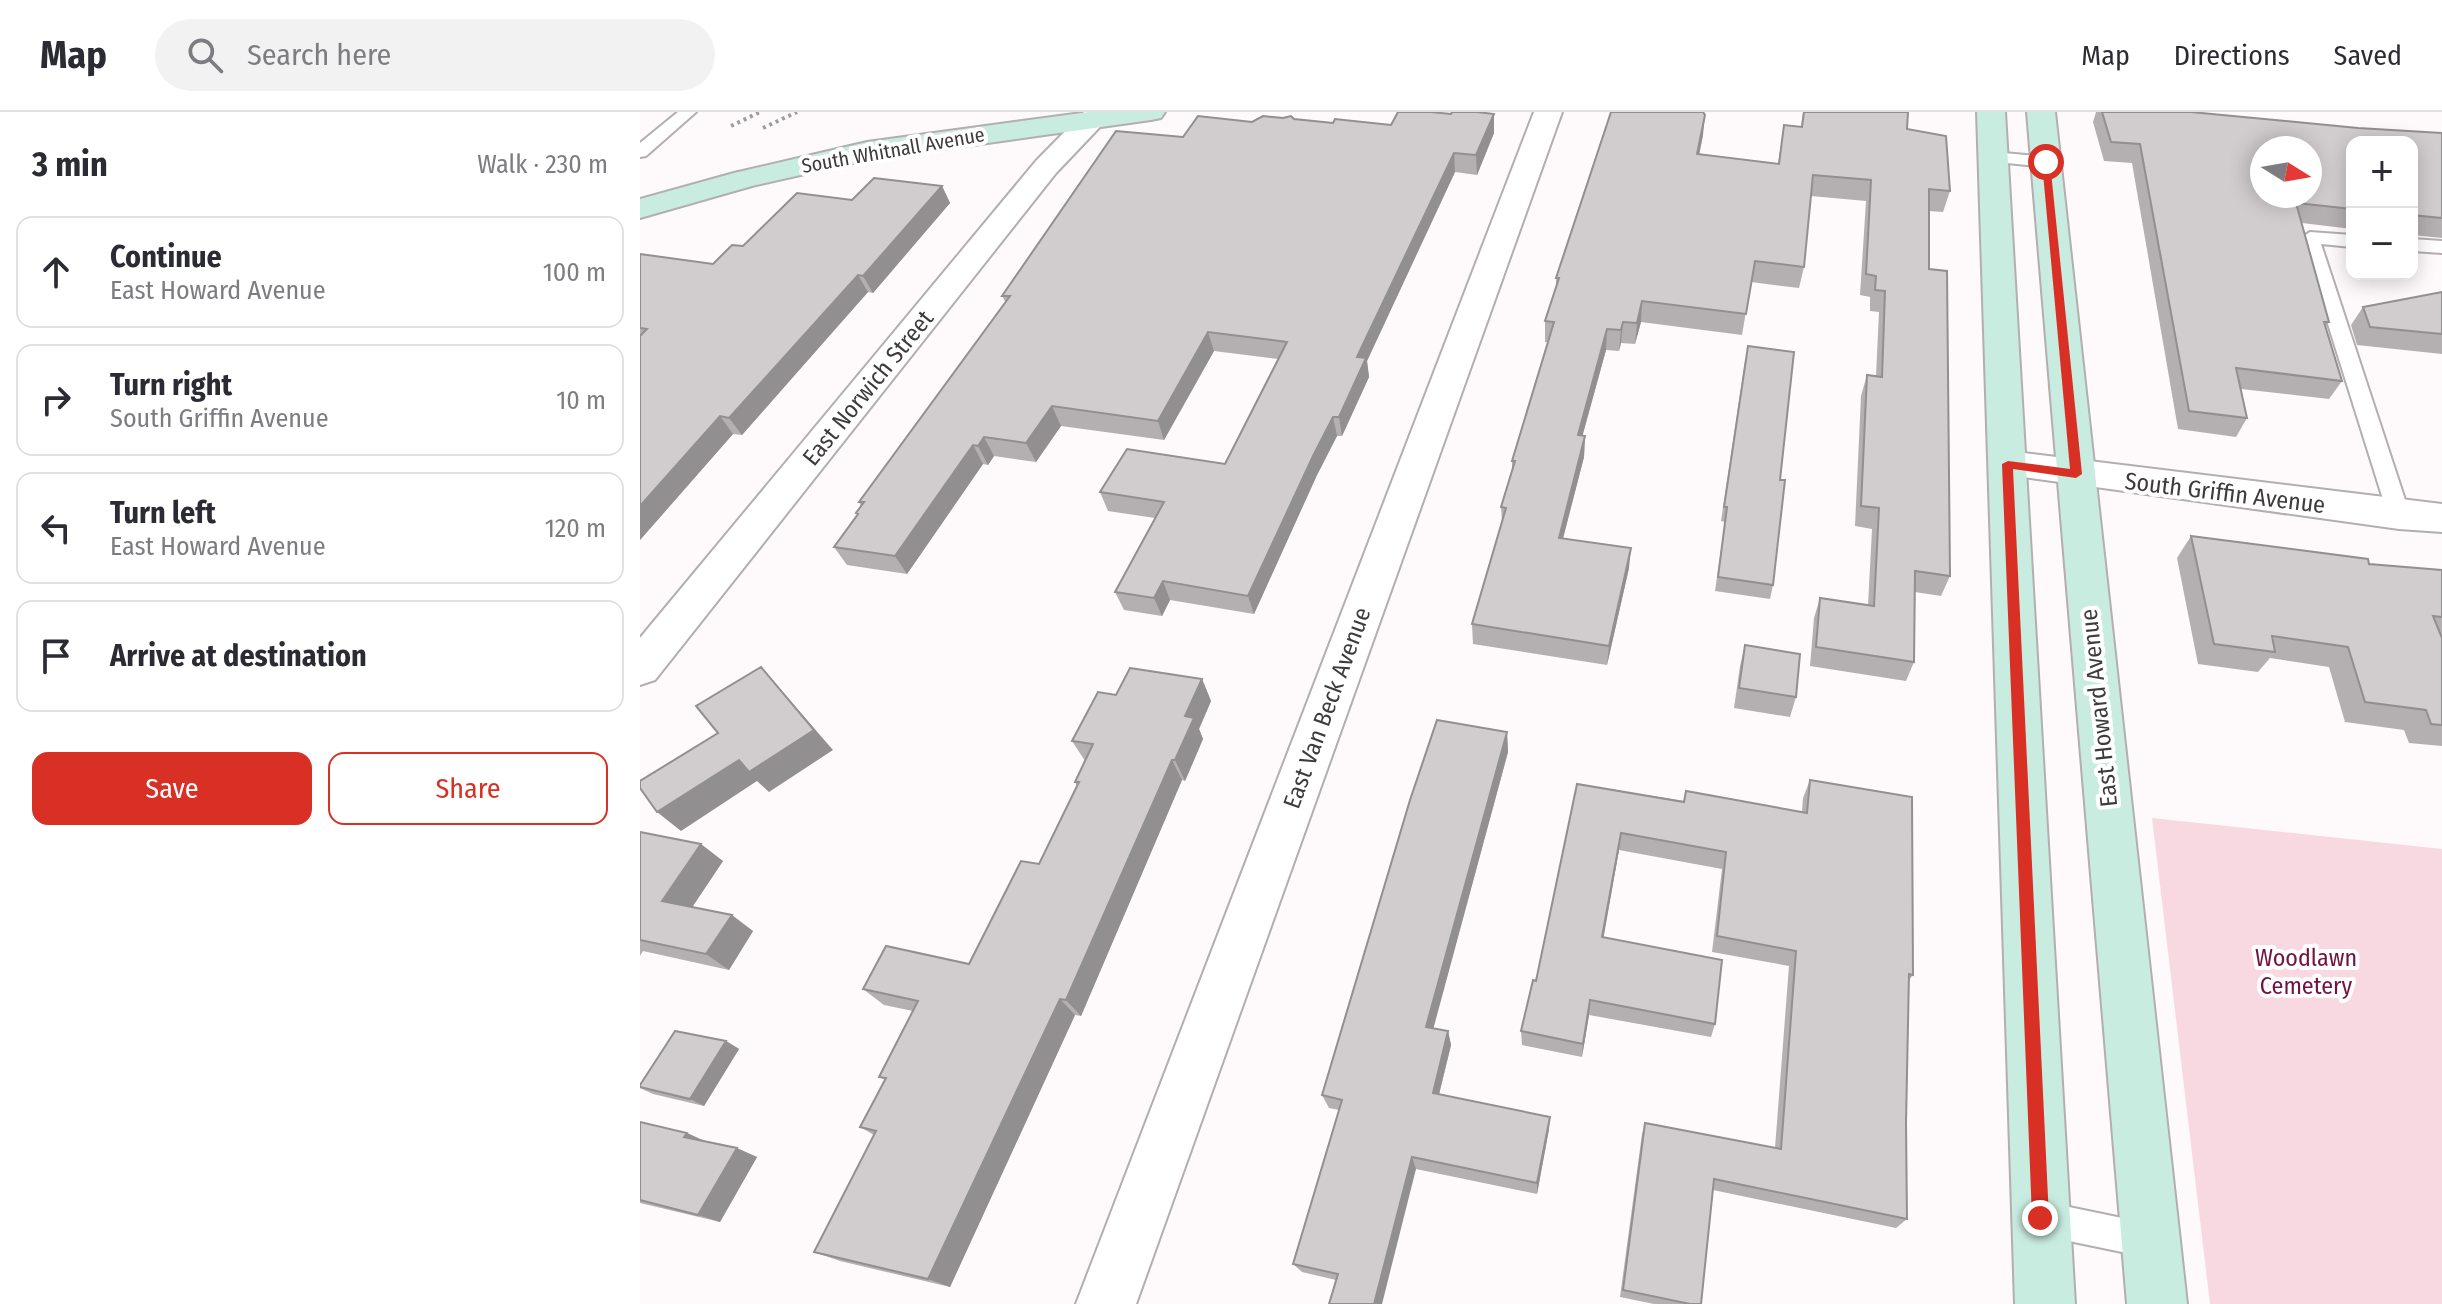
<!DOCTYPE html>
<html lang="en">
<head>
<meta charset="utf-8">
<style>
	:root { --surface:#fff; --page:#f2f2f3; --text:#2b2b33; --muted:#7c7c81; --line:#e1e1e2; --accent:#d93025 }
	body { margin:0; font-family:"Fira Sans Condensed",sans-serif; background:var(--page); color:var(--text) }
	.controls { position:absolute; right:24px; top:24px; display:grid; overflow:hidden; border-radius:16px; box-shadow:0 4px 20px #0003 }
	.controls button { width:72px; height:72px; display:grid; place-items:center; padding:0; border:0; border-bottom:2px solid var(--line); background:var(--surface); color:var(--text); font:40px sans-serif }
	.compass { position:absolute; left:1610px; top:24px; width:72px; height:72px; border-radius:50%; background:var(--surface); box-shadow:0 4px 20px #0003; rotate:101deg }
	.stop { position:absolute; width:24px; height:24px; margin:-18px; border:6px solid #d93025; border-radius:50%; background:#fff }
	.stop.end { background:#d93025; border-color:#fff; box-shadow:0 2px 8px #0008 }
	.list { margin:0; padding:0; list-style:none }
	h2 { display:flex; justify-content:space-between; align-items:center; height:104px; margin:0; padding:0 32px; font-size:34px }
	h2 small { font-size:26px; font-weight:400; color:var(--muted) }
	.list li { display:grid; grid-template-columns:52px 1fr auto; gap:24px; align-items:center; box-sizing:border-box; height:112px; margin:0 16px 16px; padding:0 16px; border:2px solid var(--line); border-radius:16px }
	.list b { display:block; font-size:30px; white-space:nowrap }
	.list p { margin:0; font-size:26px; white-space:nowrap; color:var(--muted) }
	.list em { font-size:26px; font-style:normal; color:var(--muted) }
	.actions { display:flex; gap:16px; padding:24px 32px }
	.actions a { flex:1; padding:18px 0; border:2px solid var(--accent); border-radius:16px; text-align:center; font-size:28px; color:var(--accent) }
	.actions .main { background:var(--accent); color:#fff }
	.icon { flex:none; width:44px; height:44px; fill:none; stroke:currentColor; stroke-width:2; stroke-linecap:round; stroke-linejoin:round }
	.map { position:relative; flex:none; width:1802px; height:1192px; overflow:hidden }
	header { display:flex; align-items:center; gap:48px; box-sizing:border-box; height:112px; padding:0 40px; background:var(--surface); border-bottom:2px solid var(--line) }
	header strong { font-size:38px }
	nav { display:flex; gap:44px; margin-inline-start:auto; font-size:28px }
	.search { width:560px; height:72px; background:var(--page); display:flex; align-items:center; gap:20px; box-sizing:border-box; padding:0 28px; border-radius:44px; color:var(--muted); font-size:30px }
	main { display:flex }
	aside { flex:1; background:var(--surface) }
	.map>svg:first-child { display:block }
	.green { fill:#f8d9e2 }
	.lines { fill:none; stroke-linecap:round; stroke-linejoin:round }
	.lane-casing { stroke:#b3aeb0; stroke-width:4 }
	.street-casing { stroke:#b3aeb0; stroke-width:4 }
	.secondary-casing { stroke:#b3aeb0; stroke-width:4 }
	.path { stroke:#a19d9f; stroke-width:4; stroke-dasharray:3 4; stroke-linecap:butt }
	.lane { fill:#fff; fill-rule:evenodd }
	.street { fill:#fff; fill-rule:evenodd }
	.secondary { fill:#c9ece1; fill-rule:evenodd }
	.wall { fill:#b4afb0 }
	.shaded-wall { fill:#928f90 }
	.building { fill:#d1cccd; stroke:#928f90; stroke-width:2; fill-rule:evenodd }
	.route { fill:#d93025 }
	.labels { text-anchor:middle; stroke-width:8; stroke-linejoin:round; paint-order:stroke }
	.far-street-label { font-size:20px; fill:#3e3b3c; stroke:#fff }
	.street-label { font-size:24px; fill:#3e3b3c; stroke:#fff }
	.park-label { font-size:24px; fill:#71143e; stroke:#fff }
</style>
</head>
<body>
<header>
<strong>Map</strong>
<div class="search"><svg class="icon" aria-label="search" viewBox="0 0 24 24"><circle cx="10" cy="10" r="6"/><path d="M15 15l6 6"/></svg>Search here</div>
<nav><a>Map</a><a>Directions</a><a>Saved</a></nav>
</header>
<main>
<aside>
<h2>3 min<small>Walk · 230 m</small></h2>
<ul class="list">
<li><svg class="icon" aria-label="ahead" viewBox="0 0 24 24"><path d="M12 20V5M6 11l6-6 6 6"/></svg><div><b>Continue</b><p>East Howard Avenue</p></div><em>100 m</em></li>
<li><svg class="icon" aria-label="right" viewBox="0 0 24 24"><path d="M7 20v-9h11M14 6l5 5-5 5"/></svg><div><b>Turn right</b><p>South Griffin Avenue</p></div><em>10 m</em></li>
<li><svg class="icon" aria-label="left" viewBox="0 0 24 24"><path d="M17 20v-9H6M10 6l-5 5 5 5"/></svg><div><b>Turn left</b><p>East Howard Avenue</p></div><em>120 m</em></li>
<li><svg class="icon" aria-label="arrive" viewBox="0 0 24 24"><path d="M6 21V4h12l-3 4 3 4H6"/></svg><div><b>Arrive at destination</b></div></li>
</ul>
<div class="actions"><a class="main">Save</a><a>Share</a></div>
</aside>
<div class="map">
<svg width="1802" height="1192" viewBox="0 0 1802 1192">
	<rect width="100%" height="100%" fill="#fef9fb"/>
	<path class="green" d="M 1512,706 L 1802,737 L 1802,1192 L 1570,1192 Z"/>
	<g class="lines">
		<defs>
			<path id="lane" d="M 38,0 L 56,0 L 6,44 L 0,45 L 0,31 Z
				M 1353,40 L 1406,45 L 1415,50 L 1406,55 L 1347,49 L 1344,45 Z
				M 1670,120 L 1712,123 L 1712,135 L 1681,132 L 1770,403 L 1767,409 L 1759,411 L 1751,409 L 1748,403 L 1661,126 Z
				M 1772,127 L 1802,129 L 1802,141 L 1772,139 Z
				M 1400,1089 L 1511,1112 L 1523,1117 L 1528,1129 L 1523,1141 L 1511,1146 L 1400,1123 L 1388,1118 L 1383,1106 L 1388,1094 Z"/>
			<path id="street" d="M 444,0 L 474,0 L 416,61 L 15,568 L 0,573 L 0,526 L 396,49 Z
				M 894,0 L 922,0 L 496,1192 L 436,1192 Z
				M 1368,339 L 1802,392 L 1802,420 L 1759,417 L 1355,361 L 1349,352 L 1355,343 Z"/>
			<path id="secondary" d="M 449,0 L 525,0 L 521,6 L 511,8 L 227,48 L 112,74 L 0,106 L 0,87 L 94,61 L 227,30 Z
				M 1337,0 L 1365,0 L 1435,1192 L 1375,1192 Z
				M 1387,0 L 1415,0 L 1547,1192 L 1487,1192 Z"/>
		</defs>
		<use href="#lane" class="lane-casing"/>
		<use href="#street" class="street-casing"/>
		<use href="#secondary" class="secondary-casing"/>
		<path class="path" d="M 91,14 L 120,0
			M 123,16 L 157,0"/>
		<use href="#lane" class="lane"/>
		<use href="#street" class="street"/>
		<use href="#secondary" class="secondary"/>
	</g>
	<path class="wall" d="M 1163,0 L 1267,17 L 1310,79 L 1303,100 L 1289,99 L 1289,157 L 1310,464 L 1301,484 L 1275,480 L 1274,550 L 1266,569 L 1170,554 L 1174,506 L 1180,486 L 1228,493 L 1232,417 L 1215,414 L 1221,284 L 1227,263 L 1236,264 L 1239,200 L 1230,199 L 1230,185 L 1220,183 L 1226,89 L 1171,84 L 1164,155 L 1159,176 L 1111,170 L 1102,223 L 1001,210 L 995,232 L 981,231 L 979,239 L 966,238 L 942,324 L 945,324 L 944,345 L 923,426 L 989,456 L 967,553 L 833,532 L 832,512 L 862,410 L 861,395 L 872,359 L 872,349 L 908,230 L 905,230 L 905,209 L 916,175 L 916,166 L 1063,23 L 1059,43 L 1138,52 L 1144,13 L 1161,15 Z
		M 1456,0 L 1551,0 L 1718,16 L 1802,21 L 1802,126 L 1772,123 L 1772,30 L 1712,30 L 1712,117 L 1662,111 L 1689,210 L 1686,215 L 1702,269 L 1689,287 L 1601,277 L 1607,306 L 1596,325 L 1538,317 L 1492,51 L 1464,49 L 1453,10 Z
		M 654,7 L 693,11 L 751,13 L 854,21 L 837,63 L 815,60 L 727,249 L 729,265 L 702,324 L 697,324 L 677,363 L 614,502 L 530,488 L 522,504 L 484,498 L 475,480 L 515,406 L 468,399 L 460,380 L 585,352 L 638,247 L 574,239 L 524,328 L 421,314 L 396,350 L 354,344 L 348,353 L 343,352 L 267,462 L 207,453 L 194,435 L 217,403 L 216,401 L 221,394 L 219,390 L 366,191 L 362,184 L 543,25 L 612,10 Z
		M 302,74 L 310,91 L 233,181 L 228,180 L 102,323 L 93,322 L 0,428 L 0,142 L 73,152 L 103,134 L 212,88 Z
		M 1802,180 L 1802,242 L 1717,233 L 1711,213 L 1723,195 Z
		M 1105,249 L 1140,368 L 1133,473 L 1130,487 L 1075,479 L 1085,410 L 1081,409 Z
		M 1551,424 L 1729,452 L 1802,458 L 1802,634 L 1769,631 L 1764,618 L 1705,610 L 1689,555 L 1630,546 L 1618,560 L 1558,552 L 1537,446 Z
		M 1105,533 L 1156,585 L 1150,605 L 1094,596 L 1100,554 Z
		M 562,567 L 571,589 L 559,617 L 563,627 L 545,669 L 542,668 L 441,904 L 435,903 L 310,1175 L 200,1149 L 174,1140 L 234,1023 L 220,1015 L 245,968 L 239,965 L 273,899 L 244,893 L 223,877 L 329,852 L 399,752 L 437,674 L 435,670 L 445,649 L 432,629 L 476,583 Z
		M 867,620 L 868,640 L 793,916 L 808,919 L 811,933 L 799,983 L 909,1017 L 897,1082 L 776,1057 L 696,1168 L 662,1160 L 653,1152 L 699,998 L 689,996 L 682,983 Z
		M 1170,668 L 1273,863 L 1269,868 L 1266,1011 L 1267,1107 L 1256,1116 L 1073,1078 L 1061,1192 L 1014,1192 L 980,1185 L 1002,1022 L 1005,1011 L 1135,1036 L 1149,854 L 1072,840 L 1082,757 L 979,738 L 963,825 L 1075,912 L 1071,925 L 949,903 L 942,945 L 882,933 L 881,919 L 896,869 L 937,672 L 1044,689 L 1162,700 L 1163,686 Z
		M 0,720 L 83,749 L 52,795 L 113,819 L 89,858 L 3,839 L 0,844 Z
		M 86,929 L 99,937 L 64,994 L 13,982 L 0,976 Z
		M 0,1010 L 47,1021 L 65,1029 L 117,1045 L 80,1110 L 0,1091 Z"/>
	<path class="shaded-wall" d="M 854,2 L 854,21 L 837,63 L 836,43 Z
		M 1065,3 L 1063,23 L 1055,63 L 1057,42 Z
		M 814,41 L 815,60 L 727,249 L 729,265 L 702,324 L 699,305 L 717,245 Z
		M 302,74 L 310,91 L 233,181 L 223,164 Z
		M 218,163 L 228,180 L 102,323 L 89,306 Z
		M 1002,189 L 1001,210 L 995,232 L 997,211 Z
		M 983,210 L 981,231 L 979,239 L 981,218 Z
		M 967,217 L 966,238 L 937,344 L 938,323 Z
		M 568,220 L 574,239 L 524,328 L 518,309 Z
		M 412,294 L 421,314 L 396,350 L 386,331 Z
		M 80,304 L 93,322 L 0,428 L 0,394 Z
		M 693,305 L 697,324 L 677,363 L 614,502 L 608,484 L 673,344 Z
		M 945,324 L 944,345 L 918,446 L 919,426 Z
		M 344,325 L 354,344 L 348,353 L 338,334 Z
		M 333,333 L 343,352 L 267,462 L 255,444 Z
		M 991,436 L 989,456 L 967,553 L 969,534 Z
		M 523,469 L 530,488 L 522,504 L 514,486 Z
		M 121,555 L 193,638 L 129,680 L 117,669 L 41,719 L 17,700 L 99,648 Z
		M 562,567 L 571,589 L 559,617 L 563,627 L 545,669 L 535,648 L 545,604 Z
		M 867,620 L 868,640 L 790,929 L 786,915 Z
		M 532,648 L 542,668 L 441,904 L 426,888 Z
		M 981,721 L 979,738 L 961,840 L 962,825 Z
		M 61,732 L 83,749 L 45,806 L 22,789 Z
		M 92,803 L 113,819 L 89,858 L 66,842 Z
		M 420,887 L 435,903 L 310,1175 L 288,1167 Z
		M 950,888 L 949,903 L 942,945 L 943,932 Z
		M 808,919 L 811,933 L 796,994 L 793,981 Z
		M 86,929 L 99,937 L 64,994 L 50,987 Z
		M 910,1005 L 909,1017 L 897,1082 L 897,1071 Z
		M 47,1021 L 68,1031 L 44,1025 Z
		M 97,1036 L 117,1045 L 80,1110 L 58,1103 Z
		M 772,1045 L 776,1057 L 742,1192 L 734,1192 Z"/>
	<path class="building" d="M 758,0 L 791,0 L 811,2 L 812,0 L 837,0 L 854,2 L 836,43 L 814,41 L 717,245 L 726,246 L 699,305 L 693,305 L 673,344 L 608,484 L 523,469 L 514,486 L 475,480 L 524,390 L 460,380 L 487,337 L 585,352 L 647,230 L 568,220 L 518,309 L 412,294 L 386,331 L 344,325 L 338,334 L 333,333 L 255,444 L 194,435 L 218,402 L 216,401 L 224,390 L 219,390 L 370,184 L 362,184 L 476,19 L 543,25 L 558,4 L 612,10 L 623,4 L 643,6 L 651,4 L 654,7 L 693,11 L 695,7 L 751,13 Z
		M 971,0 L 1063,0 L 1065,3 L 1057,42 L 1139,52 L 1144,13 L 1162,15 L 1164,0 L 1268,0 L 1267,17 L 1306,24 L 1310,79 L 1289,77 L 1289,157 L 1307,159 L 1310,464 L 1275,459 L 1274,550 L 1176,535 L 1180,486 L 1234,494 L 1239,396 L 1221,394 L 1227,263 L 1242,265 L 1245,179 L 1235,178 L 1236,164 L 1226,162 L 1231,68 L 1173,63 L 1164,155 L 1115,149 L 1106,202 L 1002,189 L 997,211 L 983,210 L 981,218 L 967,217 L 938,323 L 945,324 L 919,426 L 991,436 L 969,534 L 832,512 L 866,396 L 861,395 L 875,349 L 872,349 L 914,210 L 905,209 L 919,166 L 916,166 Z
		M 1462,0 L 1551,0 L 1718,16 L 1802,21 L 1802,106 L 1772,103 L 1772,30 L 1712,30 L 1712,97 L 1656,91 L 1689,210 L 1684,210 L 1702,269 L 1596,256 L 1607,306 L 1549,299 L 1500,32 L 1471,30 ZM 1622,36 L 1670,36 L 1670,84 L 1622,84 Z
		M 234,66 L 302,74 L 223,164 L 218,163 L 89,306 L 80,304 L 0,394 L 0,224 L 7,217 L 0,216 L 0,142 L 73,152 L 92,133 L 103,134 L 157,81 L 212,88 Z
		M 1802,180 L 1802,222 L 1730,215 L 1723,195 Z
		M 1108,234 L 1154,240 L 1140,368 L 1145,368 L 1133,473 L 1078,465 L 1087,395 L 1084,395 Z
		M 1551,424 L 1728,447 L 1729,452 L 1802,458 L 1802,505 L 1793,504 L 1802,526 L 1802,613 L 1791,612 L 1786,598 L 1725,590 L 1708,535 L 1632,524 L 1635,540 L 1574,532 Z
		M 1105,533 L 1160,542 L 1156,585 L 1099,576 Z
		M 121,555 L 174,618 L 109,660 L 99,648 L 17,700 L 0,676 L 0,669 L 78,621 L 56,594 Z
		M 490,556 L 562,567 L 545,604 L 554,606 L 535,648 L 532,648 L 426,888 L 420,887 L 288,1167 L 174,1140 L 236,1019 L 220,1015 L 246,966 L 239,965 L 278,889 L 223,877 L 246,834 L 329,852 L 381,749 L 399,752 L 439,670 L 435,670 L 453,632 L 432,629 L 458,580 L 476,583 Z
		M 797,608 L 867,620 L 786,915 L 808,919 L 793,981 L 910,1005 L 897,1071 L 772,1045 L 734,1192 L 689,1192 L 698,1162 L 653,1152 L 702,988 L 682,983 L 770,688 Z
		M 1170,668 L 1272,685 L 1273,863 L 1269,862 L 1266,1011 L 1267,1107 L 1074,1067 L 1061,1192 L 1050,1192 L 983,1178 L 1005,1011 L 1141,1037 L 1156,839 L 1077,824 L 1086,740 L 981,721 L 962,825 L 1082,848 L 1075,912 L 950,888 L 943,932 L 881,919 L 893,868 L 896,869 L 937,672 L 1044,690 L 1046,679 L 1167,701 Z
		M 0,720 L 61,732 L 22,789 L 92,803 L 66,842 L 0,828 Z
		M 35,919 L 86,929 L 50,987 L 0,975 L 0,973 Z
		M 0,1010 L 47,1021 L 44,1025 L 97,1036 L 58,1103 L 0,1088 Z"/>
	<path class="route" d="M 1406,47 L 1410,50 L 1442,362 L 1436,366 L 1373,357 L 1409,1106 L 1406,1112 L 1400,1114 L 1394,1112 L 1392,1106 L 1362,352 L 1368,349 L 1430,357 L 1402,50 Z"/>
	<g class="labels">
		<g class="far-street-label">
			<text transform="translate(253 38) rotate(-10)" y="7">South Whitnall Avenue</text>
		</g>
		<g class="street-label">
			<text transform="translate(228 276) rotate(-51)" y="8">East Norwich Street</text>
			<text transform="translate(1585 381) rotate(7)" y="8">South Griffin Avenue</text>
			<text transform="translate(687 596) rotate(-70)" y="8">East Van Beck Avenue</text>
			<text transform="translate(1459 596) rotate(-96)" y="8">East Howard Avenue</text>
		</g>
		<g class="park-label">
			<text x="1666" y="854">Woodlawn<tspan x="1666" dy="28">Cemetery</tspan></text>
		</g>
	</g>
</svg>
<div class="controls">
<button>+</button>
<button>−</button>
</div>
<svg class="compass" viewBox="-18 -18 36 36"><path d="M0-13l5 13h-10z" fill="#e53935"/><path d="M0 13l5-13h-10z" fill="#7c7c81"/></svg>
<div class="stop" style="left:1406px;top:50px"></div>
<div class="stop end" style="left:1400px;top:1106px"></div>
</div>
</main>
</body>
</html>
